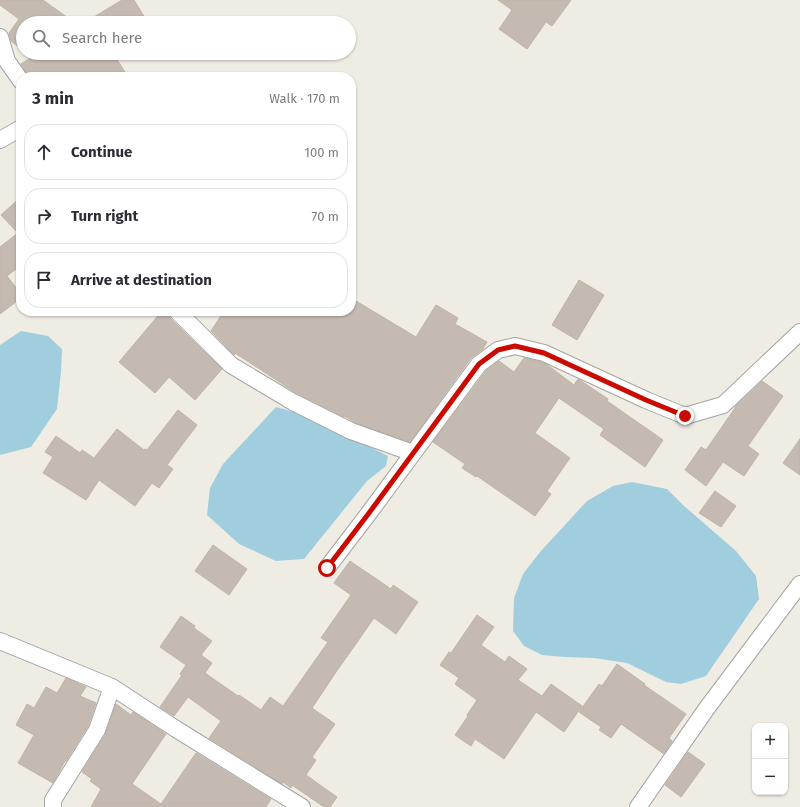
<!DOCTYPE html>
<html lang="en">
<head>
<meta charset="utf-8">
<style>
	:root { --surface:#fff; --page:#f2f2f3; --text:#2b2b33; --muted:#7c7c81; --line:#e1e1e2 }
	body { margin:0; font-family:"Fira Sans",sans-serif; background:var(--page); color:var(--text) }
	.controls { position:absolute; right:12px; bottom:12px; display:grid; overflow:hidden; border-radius:8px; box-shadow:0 1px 3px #0004 }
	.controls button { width:36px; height:36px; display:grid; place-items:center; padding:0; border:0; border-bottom:1px solid var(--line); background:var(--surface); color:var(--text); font:20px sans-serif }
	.stop { position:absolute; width:12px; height:12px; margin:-9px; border:3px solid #cb0a00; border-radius:50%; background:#fff }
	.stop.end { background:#cb0a00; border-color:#fff; box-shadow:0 1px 4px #0008 }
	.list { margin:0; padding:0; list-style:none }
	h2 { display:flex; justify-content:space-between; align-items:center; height:52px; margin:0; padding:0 16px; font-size:17px }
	h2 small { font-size:13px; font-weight:400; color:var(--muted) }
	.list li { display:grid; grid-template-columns:26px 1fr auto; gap:12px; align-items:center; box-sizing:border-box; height:56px; margin:0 8px 8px; padding:0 8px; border:1px solid var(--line); border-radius:16px }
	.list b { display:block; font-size:15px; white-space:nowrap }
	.list em { font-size:13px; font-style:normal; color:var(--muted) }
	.icon { flex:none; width:22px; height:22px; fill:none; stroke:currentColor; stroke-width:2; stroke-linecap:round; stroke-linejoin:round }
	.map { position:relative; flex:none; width:800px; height:807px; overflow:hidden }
	.search { position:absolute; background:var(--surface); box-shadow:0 1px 3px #0004; left:16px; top:16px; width:340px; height:44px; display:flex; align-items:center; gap:10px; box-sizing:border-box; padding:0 14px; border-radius:22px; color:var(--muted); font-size:15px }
	.panel { position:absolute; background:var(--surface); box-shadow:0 1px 3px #0004; left:16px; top:72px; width:340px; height:244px; border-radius:16px }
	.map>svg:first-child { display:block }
	.water { fill:#a1cedf }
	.building { fill:#c4bab2; stroke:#c1b3a4 }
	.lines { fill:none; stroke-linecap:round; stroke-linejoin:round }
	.minor-casing { stroke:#a4a4a4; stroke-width:18 }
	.minor { stroke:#fff; stroke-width:16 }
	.route { stroke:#cb0a00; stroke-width:5 }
</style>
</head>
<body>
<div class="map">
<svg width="800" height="807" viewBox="0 0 800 807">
	<rect width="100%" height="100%" fill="#efece3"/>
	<path class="water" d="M 21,331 L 48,336 L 62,349 L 61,372 L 57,409 L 31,447 L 0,455 L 0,345 Z
		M 276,407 L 306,415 L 388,456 L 386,466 L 367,481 L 304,559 L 276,561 L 239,544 L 207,515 L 210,488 L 223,464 Z
		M 632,482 L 667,489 L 683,505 L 736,551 L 756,576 L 759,599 L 706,676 L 681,684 L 666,682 L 627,663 L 594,658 L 565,657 L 542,655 L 524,646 L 513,631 L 514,598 L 523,574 L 540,552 L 587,501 L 613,486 Z"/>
	<path class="building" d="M 0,0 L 43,0 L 75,23 L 24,23 L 23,22 L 23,50 L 11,41 L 9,33 L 19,19 L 0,5 Z
		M 122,0 L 134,0 L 148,23 L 84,23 Z
		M 498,0 L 571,0 L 552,26 L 546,22 L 527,49 L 499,29 L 512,10 Z
		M 38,53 L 113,53 L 128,77 L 29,77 L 21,64 Z
		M 21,197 L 21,265 L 7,276 L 21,294 L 21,298 L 0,314 L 0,247 L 18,233 L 1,215 Z
		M 579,280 L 604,295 L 577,340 L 552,325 Z
		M 351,298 L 416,337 L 436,305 L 458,318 L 455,324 L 487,342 L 483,349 L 471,358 L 410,442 L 356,423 L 344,416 L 344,417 L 298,394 L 235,353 L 234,355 L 211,331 L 224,311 L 351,311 Z
		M 162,311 L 168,311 L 168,314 L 170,318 L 222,369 L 195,400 L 169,377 L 155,393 L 119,362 Z
		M 524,358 L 541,362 L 546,364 L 574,385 L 578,379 L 608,399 L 607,401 L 663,440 L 645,467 L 600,435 L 604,429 L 559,398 L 535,433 L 570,458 L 547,491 L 551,494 L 535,516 L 477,476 L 476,477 L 462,468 L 465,464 L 433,442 L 486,371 L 499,361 L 514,372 Z
		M 762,381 L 783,396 L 748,446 L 759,454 L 744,476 L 723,462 L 706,486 L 685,470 L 701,447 L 706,450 L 735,408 L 735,407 Z
		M 178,410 L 197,425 L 167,465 L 173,469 L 159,488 L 152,483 L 135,506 L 99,480 L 86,500 L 43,473 L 53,457 L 45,452 L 56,436 L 80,453 L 82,450 L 94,458 L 117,429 L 144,450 L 145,449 L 147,450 Z
		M 800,439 L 800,475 L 783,463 Z
		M 715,491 L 736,506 L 721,527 L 699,513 Z
		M 213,545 L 247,569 L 229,595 L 195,571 Z
		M 350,561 L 391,589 L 393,585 L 418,602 L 396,634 L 374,618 L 334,675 L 312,708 L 335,724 L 312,757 L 316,760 L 306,775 L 337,797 L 330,807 L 324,807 L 292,785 L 291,788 L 283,782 L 282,784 L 209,738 L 221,721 L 188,697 L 174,716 L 160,707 L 182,675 L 180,674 L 186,665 L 160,647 L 181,616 L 195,626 L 194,628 L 212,641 L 201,655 L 212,663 L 205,673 L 238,696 L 239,695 L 261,710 L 270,697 L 283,706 L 328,642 L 321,638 L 351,595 L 334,583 Z
		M 477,615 L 494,627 L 481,645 L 505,662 L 509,656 L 527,669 L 518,680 L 542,696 L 551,684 L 582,706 L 564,732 L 536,712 L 504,759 L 475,739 L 471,746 L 455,735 L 468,716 L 467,715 L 477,700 L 455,684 L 459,678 L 440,665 L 449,652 L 451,653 Z
		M 617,664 L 645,684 L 644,685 L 686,714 L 669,738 L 672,741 L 664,754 L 621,724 L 611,738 L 599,730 L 601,727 L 579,712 L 599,684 L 602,686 Z
		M 66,678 L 86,687 L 80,696 L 96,703 L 88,726 L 66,761 L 65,761 L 53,783 L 18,763 L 34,735 L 16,725 L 27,704 L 34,708 L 46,687 L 57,693 Z
		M 116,704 L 131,715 L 133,712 L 166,734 L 132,784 L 161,804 L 196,753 L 271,799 L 266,807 L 91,807 L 101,789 L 90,781 L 92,779 L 82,772 L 105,735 Z
		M 688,752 L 705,764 L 681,797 L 665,785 Z"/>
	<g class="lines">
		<defs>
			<path id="minor" d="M 0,37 L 7,61 L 21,81
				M 0,140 L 21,128
				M 177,311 L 231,365 L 293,402 L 351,431 L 413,453
				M 327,568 L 369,513 L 479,364 L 498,350 L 515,346 L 544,353 L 646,400 L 685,416 L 723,405 L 800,332
				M 0,641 L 112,687 L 97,730 L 53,800 L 53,807
				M 112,687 L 176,729 L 302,807
				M 638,807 L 707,708 L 800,584"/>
		</defs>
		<use href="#minor" class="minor-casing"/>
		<use href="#minor" class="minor"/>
	</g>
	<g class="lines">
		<path class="route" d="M 327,568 L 369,513 L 479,364 L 498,350 L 515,346 L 544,353 L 646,400 L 685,416"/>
	</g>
</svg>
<div class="controls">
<button>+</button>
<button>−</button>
</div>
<div class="stop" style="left:327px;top:568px"></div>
<div class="stop end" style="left:685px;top:416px"></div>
<div class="search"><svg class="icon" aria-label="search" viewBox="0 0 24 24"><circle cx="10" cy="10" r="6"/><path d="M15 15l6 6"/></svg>Search here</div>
<section class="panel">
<h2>3 min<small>Walk · 170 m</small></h2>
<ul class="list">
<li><svg class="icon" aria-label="ahead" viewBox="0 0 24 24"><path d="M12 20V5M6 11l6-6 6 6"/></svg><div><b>Continue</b></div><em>100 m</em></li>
<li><svg class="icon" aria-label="right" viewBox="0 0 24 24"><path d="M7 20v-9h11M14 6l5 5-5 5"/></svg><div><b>Turn right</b></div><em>70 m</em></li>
<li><svg class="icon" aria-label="arrive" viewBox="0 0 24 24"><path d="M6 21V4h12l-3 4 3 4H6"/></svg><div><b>Arrive at destination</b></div></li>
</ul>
</section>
</div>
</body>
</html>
